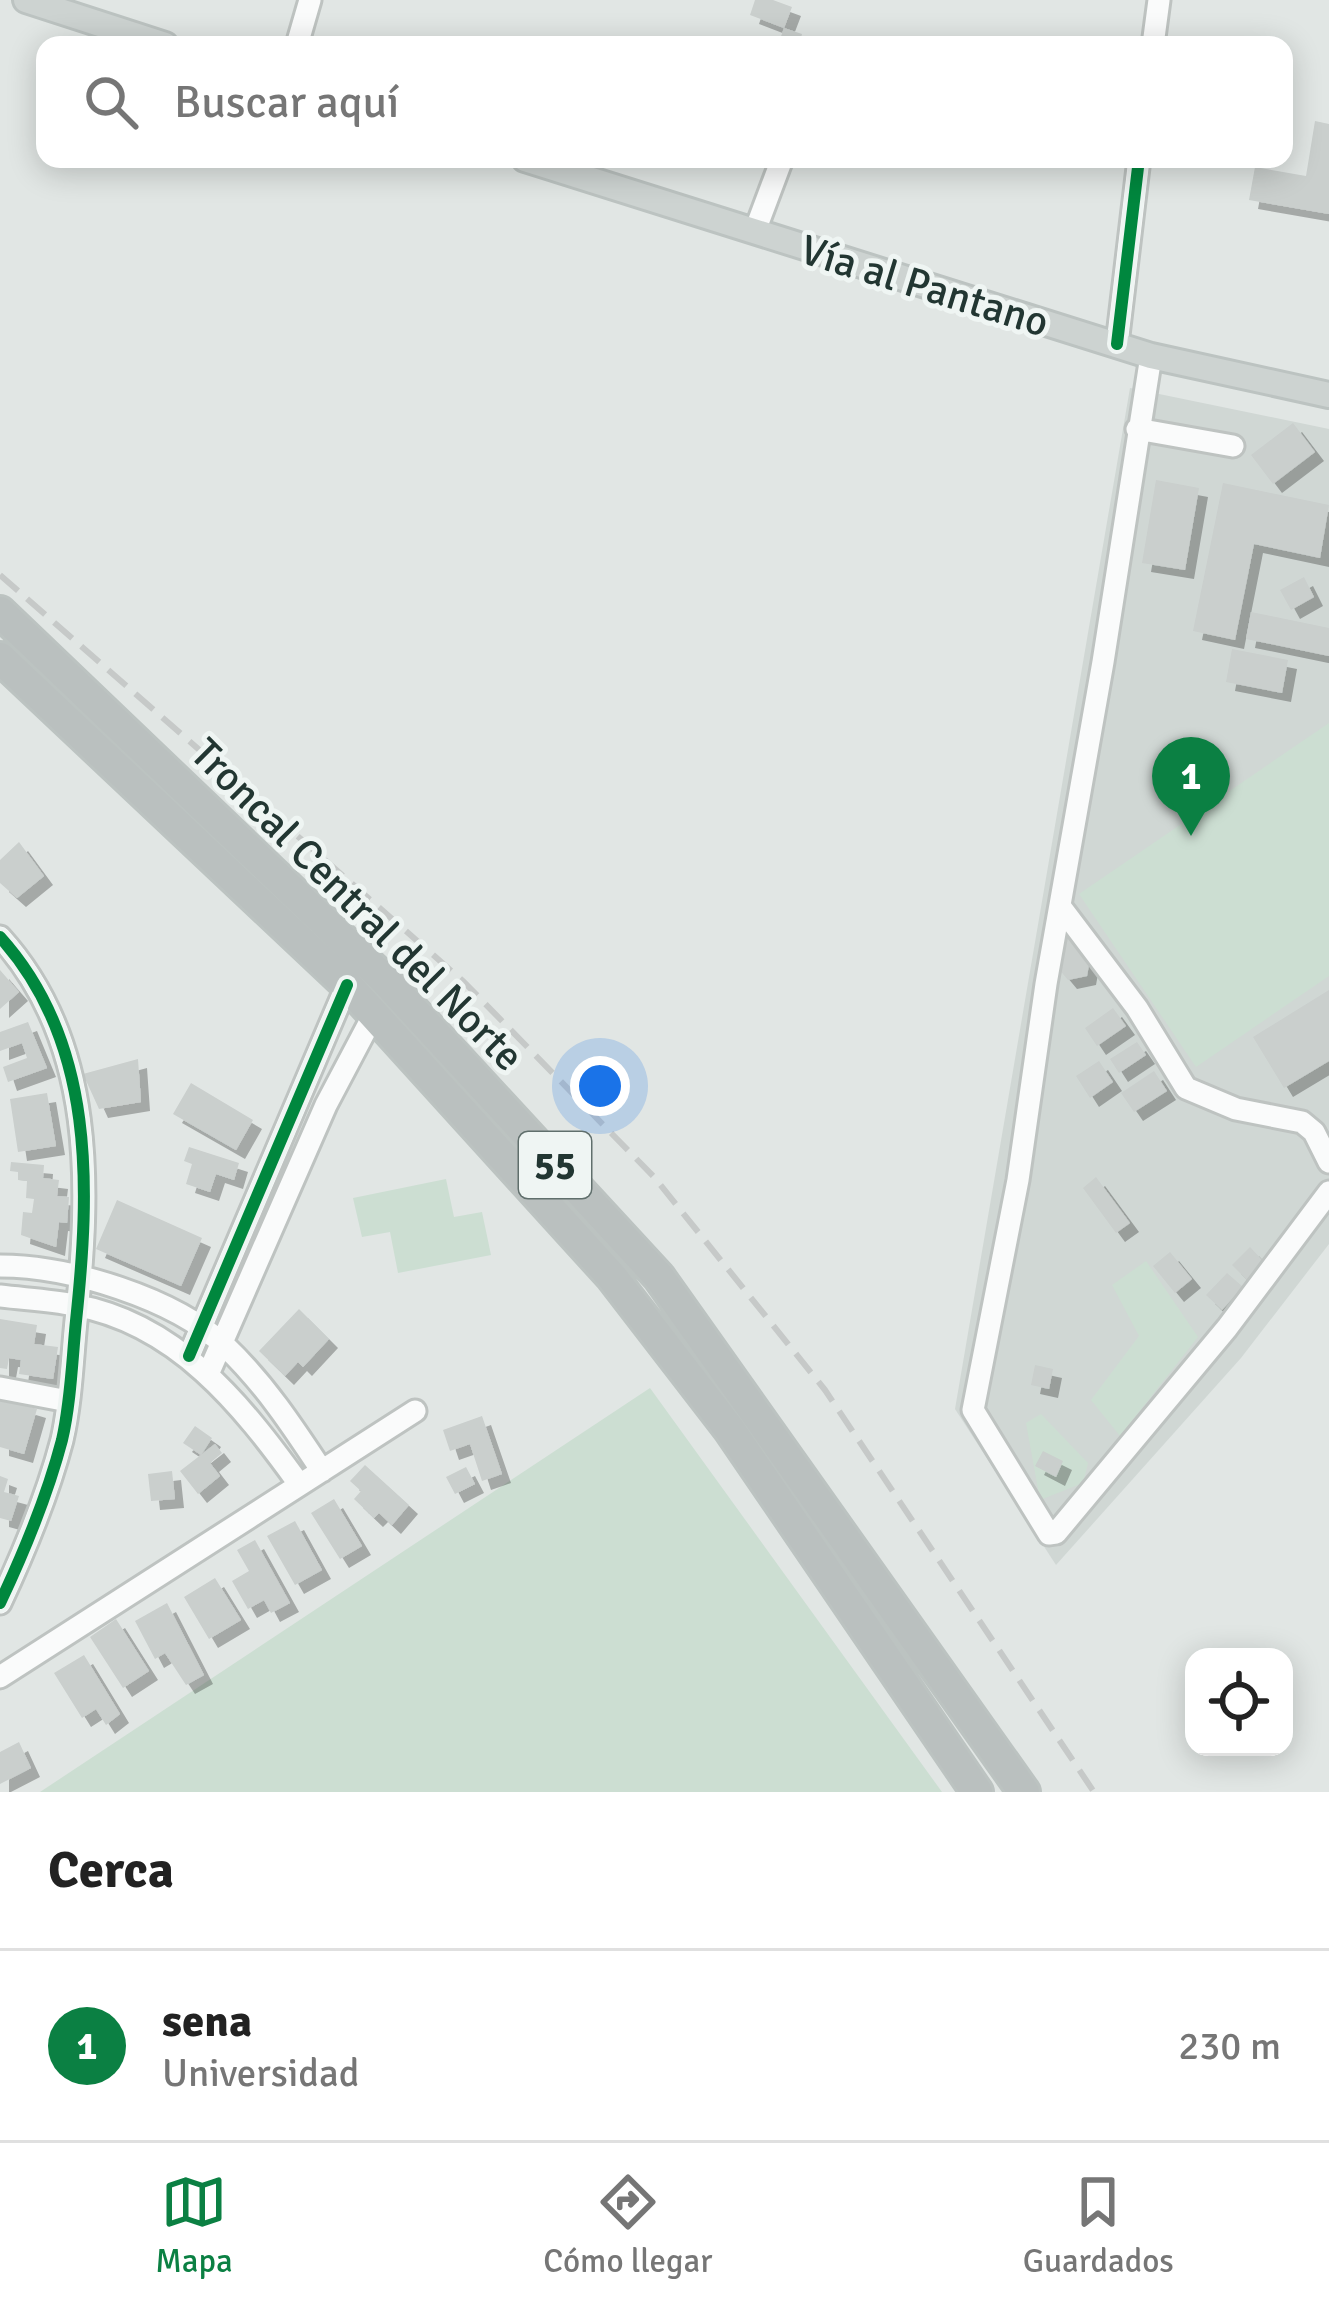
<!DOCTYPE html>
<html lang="es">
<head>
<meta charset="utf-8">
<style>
	:root { --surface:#fff; --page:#f2f2f2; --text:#222; --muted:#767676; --line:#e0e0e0; --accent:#0b8043 }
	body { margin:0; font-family:Signika,sans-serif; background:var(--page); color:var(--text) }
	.controls { position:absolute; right:36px; bottom:36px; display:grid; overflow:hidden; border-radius:24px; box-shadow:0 6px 30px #0003 }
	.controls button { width:108px; height:108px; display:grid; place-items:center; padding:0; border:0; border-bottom:3px solid var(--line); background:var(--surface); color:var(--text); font:60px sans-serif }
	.you { position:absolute; left:600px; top:1086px; width:42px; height:42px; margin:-30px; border:9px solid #fff; border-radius:50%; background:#1a73e8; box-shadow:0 0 0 18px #1a73e833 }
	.badge { display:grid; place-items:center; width:78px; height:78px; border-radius:50%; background:var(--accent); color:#fff; font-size:39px; font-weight:700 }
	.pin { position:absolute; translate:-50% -99px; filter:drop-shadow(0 3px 6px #0008) }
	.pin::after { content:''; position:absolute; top:63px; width:42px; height:36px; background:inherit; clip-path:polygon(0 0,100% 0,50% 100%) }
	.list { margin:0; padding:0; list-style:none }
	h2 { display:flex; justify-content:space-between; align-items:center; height:156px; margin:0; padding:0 48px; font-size:51px }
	h2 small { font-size:39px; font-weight:400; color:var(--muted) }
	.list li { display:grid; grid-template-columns:78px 1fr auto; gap:36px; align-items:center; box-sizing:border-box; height:192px; padding:0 48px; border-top:3px solid var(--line) }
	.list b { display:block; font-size:45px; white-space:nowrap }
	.list p { margin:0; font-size:39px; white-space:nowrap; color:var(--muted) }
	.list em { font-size:39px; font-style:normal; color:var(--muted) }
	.icon { flex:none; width:66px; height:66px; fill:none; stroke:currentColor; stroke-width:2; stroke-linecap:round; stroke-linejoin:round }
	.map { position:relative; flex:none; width:1329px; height:1792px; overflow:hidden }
	.search { position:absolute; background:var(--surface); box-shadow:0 6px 30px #0003; left:36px; right:36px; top:36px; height:132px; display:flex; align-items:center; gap:30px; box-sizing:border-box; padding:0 42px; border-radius:24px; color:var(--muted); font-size:45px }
	.sheet { height:348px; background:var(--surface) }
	nav { display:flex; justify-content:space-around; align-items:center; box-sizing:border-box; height:168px; border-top:3px solid var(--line); background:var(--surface); font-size:33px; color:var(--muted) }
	nav a { display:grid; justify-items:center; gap:6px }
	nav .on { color:var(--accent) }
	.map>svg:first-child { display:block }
	.built { fill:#d0d7d4 }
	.green { fill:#ccded2 }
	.building { fill:#cacfcd; filter:url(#shadow) }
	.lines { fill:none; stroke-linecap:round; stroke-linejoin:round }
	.minor-casing { stroke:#bec3c1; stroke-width:27 }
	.major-casing { stroke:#bcc3c1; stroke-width:30 }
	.highway-casing { stroke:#bcc3c1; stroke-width:36 }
	.minor { stroke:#fafbfb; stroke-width:21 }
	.major { stroke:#cdd3d1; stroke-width:24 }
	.highway { stroke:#bac0bf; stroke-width:30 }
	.rail { stroke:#c6c9c8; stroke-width:6; stroke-dasharray:24 12; stroke-linecap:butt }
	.cycleway-casing { stroke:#eff5f3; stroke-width:20 }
	.cycleway { stroke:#00873e; stroke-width:12 }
	.labels { text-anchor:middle; stroke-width:10; stroke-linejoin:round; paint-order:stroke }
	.shield { fill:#eff5f3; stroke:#606f6c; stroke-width:3 }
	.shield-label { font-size:39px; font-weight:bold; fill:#223632 }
	.street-label { font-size:42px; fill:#223632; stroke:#eff5f3 }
</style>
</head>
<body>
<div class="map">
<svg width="1329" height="1792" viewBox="0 0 1329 1792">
	<defs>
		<filter id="shadow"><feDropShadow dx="9" dy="9" stdDeviation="0" flood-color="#0004"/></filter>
	</defs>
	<rect width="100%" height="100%" fill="#e1e6e4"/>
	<path class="built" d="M 1130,388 L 1329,429 L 1329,1244 L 1241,1358 L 1056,1565 L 955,1409 Z"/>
	<path class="green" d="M 1329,723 L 1329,976 L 1196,1067 L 1079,894 Z
		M 446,1179 L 454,1217 L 482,1212 L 491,1255 L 398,1273 L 390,1232 L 362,1237 L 353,1198 Z
		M 1146,1261 L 1198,1337 L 1120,1436 L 1091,1400 L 1139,1336 L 1112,1285 Z
		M 650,1388 L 942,1792 L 40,1792 Z
		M 1041,1414 L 1088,1463 L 1083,1483 L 1040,1500 L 1026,1423 Z"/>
	<path class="building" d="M 755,0 L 773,0 L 792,7 L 784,28 L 750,15 Z
		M 784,28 L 802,34 L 799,45 L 758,45 L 762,36 L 779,42 Z
		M 1315,121 L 1329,124 L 1329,214 L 1249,200 L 1255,167 L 1306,176 Z
		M 1293,423 L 1315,452 L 1273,484 L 1251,455 Z
		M 1156,480 L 1199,488 L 1185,570 L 1142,563 Z
		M 1223,483 L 1329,505 L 1320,558 L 1254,544 L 1235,640 L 1193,631 Z
		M 1304,577 L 1314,597 L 1291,610 L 1280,590 Z
		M 1251,612 L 1329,628 L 1329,656 L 1246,639 Z
		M 1232,649 L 1288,660 L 1282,693 L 1226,682 Z
		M 19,842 L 44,876 L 17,898 L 0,883 L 0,860 Z
		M 1074,936 L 1091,954 L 1087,976 L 1068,980 L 1058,968 L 1060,940 Z
		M 0,970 L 19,992 L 0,1009 Z
		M 1329,990 L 1329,1061 L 1284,1088 L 1253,1037 Z
		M 1113,1008 L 1126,1026 L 1097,1046 L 1085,1028 Z
		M 28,1022 L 47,1068 L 8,1082 L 3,1067 L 27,1058 L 22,1043 L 0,1051 L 0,1032 Z
		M 1137,1042 L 1146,1055 L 1119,1073 L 1110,1059 Z
		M 138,1059 L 141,1102 L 99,1109 L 83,1074 Z
		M 1099,1061 L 1113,1082 L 1090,1098 L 1076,1076 Z
		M 1154,1071 L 1167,1091 L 1134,1112 L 1121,1093 Z
		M 191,1083 L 253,1120 L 236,1150 L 173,1114 Z
		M 47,1093 L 56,1146 L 18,1152 L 10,1099 Z
		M 189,1147 L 239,1163 L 234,1180 L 216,1174 L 210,1192 L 186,1184 L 192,1164 L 184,1161 Z
		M 11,1162 L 44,1165 L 43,1178 L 59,1180 L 57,1196 L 69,1197 L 67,1223 L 59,1222 L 56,1247 L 21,1235 L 23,1212 L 32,1213 L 34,1199 L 26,1198 L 27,1181 L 18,1180 L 18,1172 L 10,1171 Z
		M 1096,1177 L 1130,1223 L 1116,1233 L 1083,1188 Z
		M 117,1200 L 202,1238 L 181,1286 L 96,1249 Z
		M 1250,1247 L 1265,1263 L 1247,1280 L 1232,1265 Z
		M 1170,1252 L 1192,1279 L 1175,1293 L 1153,1266 Z
		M 1227,1273 L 1243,1287 L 1222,1310 L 1206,1295 Z
		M 299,1309 L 329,1339 L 303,1367 L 298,1362 L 285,1376 L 259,1351 Z
		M 0,1319 L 37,1325 L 34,1344 L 58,1347 L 53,1379 L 19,1374 L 21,1360 L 9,1358 L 7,1369 L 0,1368 Z
		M 1035,1365 L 1053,1369 L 1049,1389 L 1031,1385 Z
		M 0,1398 L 37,1409 L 24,1454 L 0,1447 Z
		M 482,1416 L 502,1474 L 482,1481 L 470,1444 L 450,1451 L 443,1430 Z
		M 195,1426 L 212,1438 L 201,1455 L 183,1443 Z
		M 215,1444 L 222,1453 L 210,1463 L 220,1476 L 198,1494 L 180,1471 Z
		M 1043,1451 L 1063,1461 L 1056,1477 L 1035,1466 Z
		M 365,1465 L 409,1505 L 392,1525 L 379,1513 L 374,1518 L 354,1499 L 361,1491 L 350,1481 Z
		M 466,1467 L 475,1484 L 455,1494 L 446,1477 Z
		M 172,1471 L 175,1499 L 151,1501 L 148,1474 Z
		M 0,1476 L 8,1479 L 4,1492 L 19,1496 L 11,1521 L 0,1518 Z
		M 334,1499 L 362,1546 L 340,1559 L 311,1513 Z
		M 295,1521 L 322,1570 L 295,1585 L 267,1536 Z
		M 255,1540 L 290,1603 L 271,1613 L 264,1600 L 248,1609 L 232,1581 L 249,1571 L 237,1550 Z
		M 215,1578 L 241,1620 L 209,1639 L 184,1597 Z
		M 167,1603 L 204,1675 L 186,1685 L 165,1653 L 155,1659 L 135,1621 Z
		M 116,1619 L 149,1671 L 123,1688 L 90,1637 Z
		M 84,1655 L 120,1714 L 106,1725 L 96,1709 L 82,1718 L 54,1673 Z
		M 19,1742 L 31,1768 L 0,1784 L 0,1752 Z"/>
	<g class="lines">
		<defs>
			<path id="minor" d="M 297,45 L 310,0
				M 1153,45 L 1159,0
				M 755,231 L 782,159
				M 1117,344 L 1139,159
				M 1151,356 L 1103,662 L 1046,984 L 1018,1180 L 973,1410 L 1049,1534 L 1056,1533 L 1227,1328 L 1329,1192
				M 1137,429 L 1233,446
				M 1060,906 L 1137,1008 L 1186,1088 L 1236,1109 L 1302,1122 L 1314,1132 L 1329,1162
				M 0,937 C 96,1043 90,1189 76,1321 C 72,1360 71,1401 62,1440 C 47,1497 25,1550 0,1603
				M 0,1266 C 69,1266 174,1298 225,1346 C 264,1383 293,1427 322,1471
				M 0,1296 C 24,1299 50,1300 74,1305 C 177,1323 242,1405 299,1484
				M 189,1356 L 347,985
				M 209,1372 L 326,1105 L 374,1014
				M 0,1388 L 68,1401
				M 0,1677 L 415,1411"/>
			<path id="major" d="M 26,0 L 165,45
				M 525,159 L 1151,356 L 1329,395"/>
			<path id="highway" d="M 0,612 L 385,980 L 659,1277 L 1024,1792
				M 0,658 L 347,985 L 612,1277 L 730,1430 L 977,1792"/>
		</defs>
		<use href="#minor" class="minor-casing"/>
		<use href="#major" class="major-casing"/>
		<use href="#highway" class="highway-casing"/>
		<use href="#minor" class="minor"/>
		<use href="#major" class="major"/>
		<use href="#highway" class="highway"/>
		<path class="rail" d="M 0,575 L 464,982 L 654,1177 L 825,1390 L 1094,1792"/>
		<defs>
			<path id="cycleway" d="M 1117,344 L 1139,159
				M 0,937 C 96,1043 90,1189 76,1321 C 72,1360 71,1401 62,1440 C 47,1497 25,1550 0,1603
				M 189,1356 L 347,985"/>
		</defs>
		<use href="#cycleway" class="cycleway-casing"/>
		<use href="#cycleway" class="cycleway"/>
	</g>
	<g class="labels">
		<rect class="shield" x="519" y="1132" width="72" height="66" rx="9"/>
		<g class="shield-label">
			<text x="555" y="1179">55</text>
		</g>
		<g class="street-label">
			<text transform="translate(925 285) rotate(17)" y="15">Vía al Pantano</text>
			<text transform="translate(358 904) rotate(45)" y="15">Troncal Central del Norte</text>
		</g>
	</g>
</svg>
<div class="controls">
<button><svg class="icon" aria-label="locate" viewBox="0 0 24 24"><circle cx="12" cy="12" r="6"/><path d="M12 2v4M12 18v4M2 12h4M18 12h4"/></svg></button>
</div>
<div class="you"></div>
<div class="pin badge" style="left:1191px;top:836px">1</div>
<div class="search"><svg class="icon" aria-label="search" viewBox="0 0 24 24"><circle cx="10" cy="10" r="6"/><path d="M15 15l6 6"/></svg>Buscar aquí</div>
</div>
<section class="sheet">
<h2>Cerca<small></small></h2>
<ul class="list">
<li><span class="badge">1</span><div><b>sena</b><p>Universidad</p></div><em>230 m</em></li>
</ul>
</section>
<nav>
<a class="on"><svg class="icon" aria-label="map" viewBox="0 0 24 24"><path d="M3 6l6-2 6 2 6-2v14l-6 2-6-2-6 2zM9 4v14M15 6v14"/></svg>Mapa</a>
<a><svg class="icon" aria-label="directions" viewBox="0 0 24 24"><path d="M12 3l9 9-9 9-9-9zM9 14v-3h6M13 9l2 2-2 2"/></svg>Cómo llegar</a>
<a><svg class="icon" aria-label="saved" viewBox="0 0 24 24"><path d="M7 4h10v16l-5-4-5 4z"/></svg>Guardados</a>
</nav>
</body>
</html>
